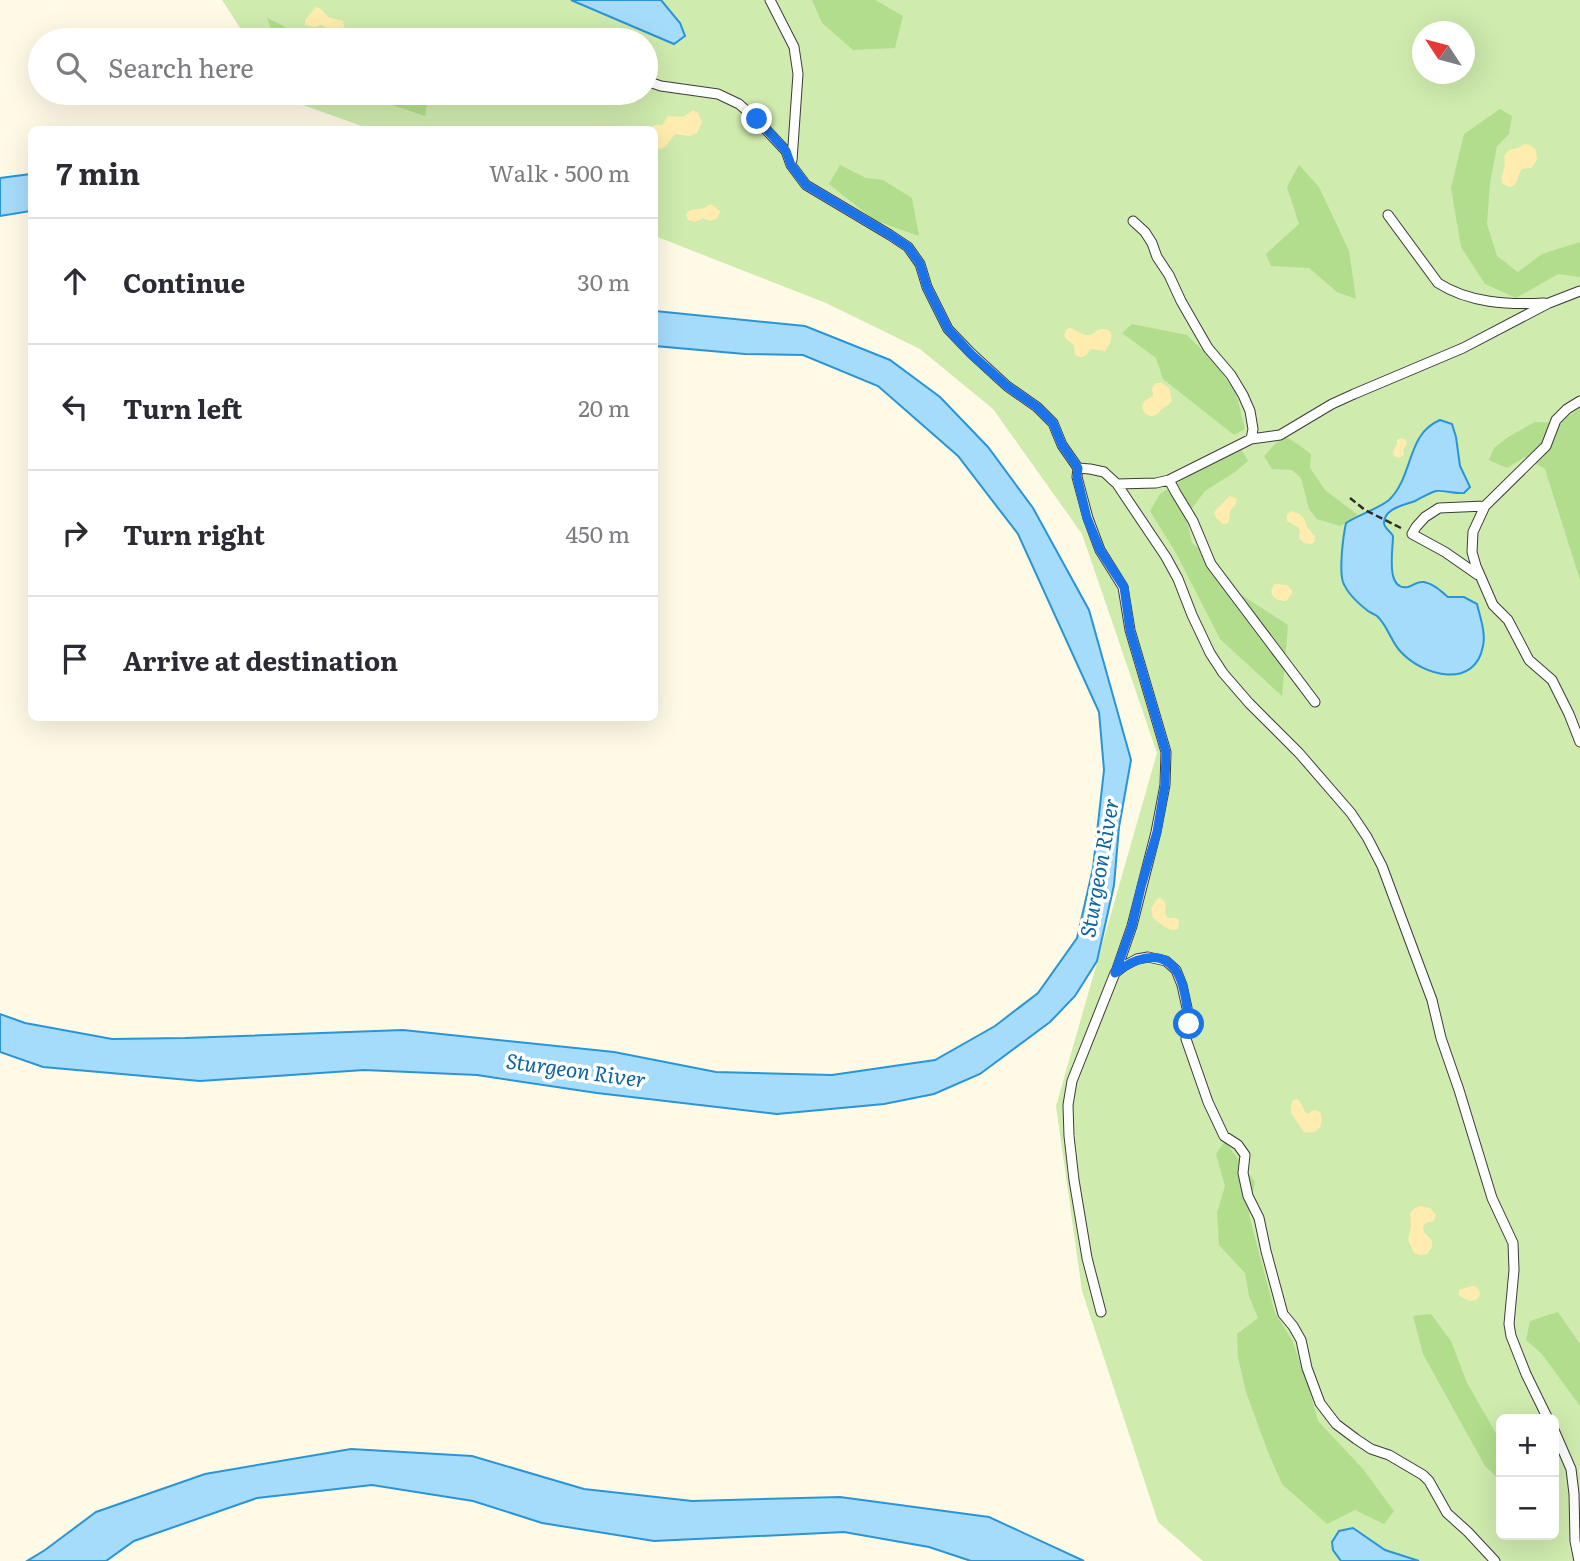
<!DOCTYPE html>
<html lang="en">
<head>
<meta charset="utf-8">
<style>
	:root { --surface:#fff; --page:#f7f7f7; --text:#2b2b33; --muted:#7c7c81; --line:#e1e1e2 }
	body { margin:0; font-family:Literata,serif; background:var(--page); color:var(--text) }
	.controls { position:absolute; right:21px; bottom:21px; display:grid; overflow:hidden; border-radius:10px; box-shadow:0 7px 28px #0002 }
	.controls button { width:63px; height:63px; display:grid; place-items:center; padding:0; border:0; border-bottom:2px solid var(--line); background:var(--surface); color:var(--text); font:35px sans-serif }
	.compass { position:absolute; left:1412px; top:21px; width:63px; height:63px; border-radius:50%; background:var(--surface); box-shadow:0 7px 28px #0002; rotate:306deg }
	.stop { position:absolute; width:21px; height:21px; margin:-16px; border:5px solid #1a73e8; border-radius:50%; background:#fff }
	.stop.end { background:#1a73e8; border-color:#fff; box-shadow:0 2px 7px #0008 }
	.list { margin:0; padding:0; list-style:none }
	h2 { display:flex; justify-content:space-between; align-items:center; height:91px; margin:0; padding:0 28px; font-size:30px }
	h2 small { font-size:23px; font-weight:400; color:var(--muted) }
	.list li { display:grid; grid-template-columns:46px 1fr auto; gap:21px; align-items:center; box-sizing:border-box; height:126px; padding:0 28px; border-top:2px solid var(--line) }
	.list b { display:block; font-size:26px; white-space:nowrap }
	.list em { font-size:23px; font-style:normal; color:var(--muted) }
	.icon { flex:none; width:38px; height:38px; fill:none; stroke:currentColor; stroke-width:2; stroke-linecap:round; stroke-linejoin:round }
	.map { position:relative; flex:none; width:1580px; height:1561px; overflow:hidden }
	.search { position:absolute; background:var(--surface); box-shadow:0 7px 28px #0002; left:28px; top:28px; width:630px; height:77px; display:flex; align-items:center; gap:18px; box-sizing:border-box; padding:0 24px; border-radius:38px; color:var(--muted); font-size:26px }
	.panel { position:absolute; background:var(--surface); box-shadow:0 7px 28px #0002; left:28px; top:126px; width:630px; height:595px; border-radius:10px }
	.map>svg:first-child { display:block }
	.green { fill:#cfebae; fill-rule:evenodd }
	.forest { fill:#b2dd8c }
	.sand { fill:#ffecae }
	.water { fill:#a6dcfb; stroke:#2994d6; stroke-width:2 }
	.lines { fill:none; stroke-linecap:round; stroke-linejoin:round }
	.lane-casing { stroke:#3c3c3c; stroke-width:11 }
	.path { stroke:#2b2b2b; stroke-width:2.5; stroke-dasharray:7 3.5; stroke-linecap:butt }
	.lane { stroke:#fff; stroke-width:9 }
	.route { stroke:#1a73e8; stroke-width:9 }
	.labels { text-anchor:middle; stroke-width:7; stroke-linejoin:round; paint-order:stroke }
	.water-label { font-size:21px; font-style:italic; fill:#0c63a2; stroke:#fff }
</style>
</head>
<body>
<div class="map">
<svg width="1580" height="1561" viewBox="0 0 1580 1561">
	<rect width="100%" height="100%" fill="#fffae6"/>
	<path class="green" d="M 222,0 L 1580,0 L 1580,1561 L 1203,1561 L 1158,1522 L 1082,1291 L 1056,1106 L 1157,753 L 1082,534 L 993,409 L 920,349 L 826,303 L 655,236 L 654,130 L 370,129 L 286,99 L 282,93 L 646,93 L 646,40 L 248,40 ZM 1422,32 L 1464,32 L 1464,74 L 1422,74 ZM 1501,1419 L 1554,1419 L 1554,1535 L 1501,1535 Z"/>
	<path class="forest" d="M 812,0 L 875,0 L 903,16 L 895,48 L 853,50 L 822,23 Z
		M 267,18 L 312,40 L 275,40 Z
		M 356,93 L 420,93 L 428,99 L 425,116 Z
		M 1500,109 L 1512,116 L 1509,134 L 1497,146 L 1490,183 L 1487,224 L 1497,256 L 1518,272 L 1542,254 L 1580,242 L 1580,277 L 1558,274 L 1516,298 L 1485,284 L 1461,247 L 1451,188 L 1464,134 Z
		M 840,165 L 866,178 L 883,180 L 912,198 L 919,236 L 874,220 L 829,184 Z
		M 1299,165 L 1319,187 L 1349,251 L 1356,299 L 1337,292 L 1309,268 L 1271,266 L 1266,254 L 1299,224 L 1287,187 Z
		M 1132,324 L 1187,335 L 1214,362 L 1236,393 L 1245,429 L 1234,435 L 1163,379 L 1156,358 L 1122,333 Z
		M 1580,408 L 1580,580 L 1545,469 L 1525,457 L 1507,468 L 1489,460 L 1494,448 L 1508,437 L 1535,422 L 1559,423 Z
		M 1284,436 L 1296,443 L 1311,454 L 1310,468 L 1325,490 L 1358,515 L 1340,526 L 1317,519 L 1309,509 L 1301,478 L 1292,470 L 1272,469 L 1264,456 L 1277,442 Z
		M 1241,449 L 1248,461 L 1235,472 L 1205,491 L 1186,516 L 1192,543 L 1216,561 L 1237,592 L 1288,625 L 1282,696 L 1220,639 L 1176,553 L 1150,511 L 1160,494 L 1195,472 Z
		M 1225,1141 L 1255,1182 L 1249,1215 L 1275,1313 L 1292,1340 L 1306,1379 L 1318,1421 L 1363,1469 L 1394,1511 L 1384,1524 L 1355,1510 L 1327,1524 L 1282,1484 L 1268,1452 L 1246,1392 L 1238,1357 L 1237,1334 L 1258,1318 L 1249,1296 L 1245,1273 L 1219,1245 L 1217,1213 L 1225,1186 L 1216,1154 Z
		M 1558,1312 L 1580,1344 L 1580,1406 L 1542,1354 L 1526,1340 L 1530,1321 Z
		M 1431,1314 L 1451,1341 L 1467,1383 L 1501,1442 L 1501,1481 L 1485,1466 L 1423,1354 L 1413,1316 Z"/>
	<path class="sand" d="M 316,7 L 320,8 L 328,17 L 343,21 L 344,27 C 339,33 335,35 328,32 L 327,28 L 321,25 L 315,27 L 305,25 L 305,20 Z
		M 693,110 L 698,113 L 702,122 L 697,133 L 689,136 L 675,134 L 666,146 L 661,149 L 655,147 L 654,130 L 650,129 L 654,125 L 662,125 L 668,116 L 683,117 Z
		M 1525,144 L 1530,145 L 1536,150 L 1537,160 L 1531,168 L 1522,169 C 1516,177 1518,194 1502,183 C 1500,172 1507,170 1504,156 L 1509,150 L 1518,148 Z
		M 711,204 L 720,211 L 718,218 L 710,221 L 703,218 L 695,222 L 688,220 L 686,215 C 691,206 695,211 704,208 C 706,207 708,205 711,204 Z
		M 1070,328 C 1076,329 1080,334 1086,335 C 1093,337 1095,329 1102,329 C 1117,328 1111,344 1105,351 L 1091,349 C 1086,356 1083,360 1075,355 L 1074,345 L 1067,340 L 1064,335 L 1067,329 Z
		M 1156,383 L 1162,383 L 1169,388 L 1172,401 C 1169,405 1166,406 1162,409 C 1158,412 1159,415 1152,416 C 1146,416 1140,410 1143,403 C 1145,400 1150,398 1153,396 L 1152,388 Z
		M 1401,438 L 1406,440 L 1407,444 L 1403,450 L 1404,455 L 1399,458 L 1394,456 L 1393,452 L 1397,444 L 1397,440 Z
		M 1230,496 L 1237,499 C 1236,506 1232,507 1230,512 C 1229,517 1230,519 1228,523 L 1223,524 L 1216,518 L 1214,512 C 1215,511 1229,496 1230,496 Z
		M 1292,511 C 1306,516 1303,518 1308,528 C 1310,531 1312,533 1315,536 L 1314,543 L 1310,544 L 1304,543 L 1299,538 L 1300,531 L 1298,527 L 1287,521 L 1287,514 Z
		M 1274,584 L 1287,585 L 1293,592 L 1286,601 C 1278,601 1274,599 1271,592 Z
		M 1158,898 C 1169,900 1164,907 1166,916 L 1169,918 L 1177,918 L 1179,921 L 1178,929 C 1168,933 1161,923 1153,918 L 1151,908 Z
		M 1297,1099 C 1303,1103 1302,1109 1307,1114 L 1314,1110 L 1320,1112 C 1325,1124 1318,1136 1304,1132 L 1291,1113 L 1291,1106 L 1293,1100 Z
		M 1420,1206 L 1430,1208 L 1436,1215 L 1434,1221 L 1426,1223 L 1423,1227 L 1424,1232 L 1432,1241 L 1432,1247 L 1427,1254 L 1420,1255 L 1414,1253 L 1408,1240 L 1411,1226 L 1410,1213 L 1414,1209 Z
		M 1472,1286 C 1477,1286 1480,1290 1480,1295 L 1476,1300 L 1470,1301 L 1459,1296 L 1459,1290 Z"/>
	<path class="water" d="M 571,0 L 661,0 L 680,23 L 685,36 L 674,44 Z
		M 31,174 L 31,211 L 0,216 L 0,178 Z
		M 655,311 L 805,326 L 890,360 L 940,397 L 988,447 L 1033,508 L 1089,610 L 1131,760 L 1119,827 L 1114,885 L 1097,961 L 1075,996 L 1050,1022 L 980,1074 L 934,1094 L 884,1104 L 777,1114 L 597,1093 L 477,1075 L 364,1070 L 200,1081 L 43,1067 L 0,1052 L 0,1014 L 25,1023 L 112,1039 L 185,1038 L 403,1030 L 614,1052 L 716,1072 L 832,1075 L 935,1060 L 995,1026 L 1038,993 L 1077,938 L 1093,868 L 1104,770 L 1099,712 L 1018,534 L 958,456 L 878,386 L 803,355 L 745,354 L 655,346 Z
		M 1440,420 L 1452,424 L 1456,437 L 1460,466 L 1470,487 L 1464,493 C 1455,494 1444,490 1436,491 C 1429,493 1421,498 1415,501 C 1405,505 1384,508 1384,523 C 1384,528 1391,532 1393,536 C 1393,550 1385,591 1408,587 C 1415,585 1417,581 1424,582 C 1434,584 1441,591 1448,597 L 1464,597 L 1477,604 C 1480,617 1486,633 1483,646 C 1475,690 1423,676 1401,652 C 1391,642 1388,626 1377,616 C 1374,614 1371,613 1368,611 C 1359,604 1347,593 1343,582 C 1339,570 1343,537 1346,523 C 1358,515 1378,509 1389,500 C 1414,476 1406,434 1440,420 Z
		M 351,1449 L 472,1456 L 584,1489 L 692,1501 L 840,1497 L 989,1517 L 1084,1561 L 971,1561 L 929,1547 L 844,1532 L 654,1541 L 542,1523 L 473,1501 L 372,1485 L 257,1498 L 134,1541 L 106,1561 L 27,1561 L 45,1550 L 96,1512 L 205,1474 Z
		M 1353,1528 L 1385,1550 L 1419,1561 L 1341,1561 L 1333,1550 L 1332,1542 L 1339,1531 Z"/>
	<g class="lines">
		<defs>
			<path id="lane" d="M 770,0 L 794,47 L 798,74 L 792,160
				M 646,81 L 661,86 L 718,94 L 739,104 L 756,119 L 786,151 L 791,165 L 806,185 L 890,235 L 908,247 L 920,264 L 927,287 L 948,329 L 971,353 L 1007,386 L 1037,407 L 1053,423 L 1062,445 L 1078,468 L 1090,469 L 1104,472 L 1117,484 L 1166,557 L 1178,579 L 1192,615 L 1210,653 L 1223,673 L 1249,703 L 1299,753 L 1351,813 L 1367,837 L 1382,866 L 1432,1000 L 1441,1038 L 1459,1090 L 1492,1198 L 1513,1243 L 1514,1270 L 1509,1324 L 1511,1336 L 1526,1374 L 1548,1419
				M 1388,215 L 1438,283 C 1469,303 1508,305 1544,303
				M 1133,221 L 1145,232 L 1152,243 L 1157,257 L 1169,275 L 1181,301 L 1208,348 L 1231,375 L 1243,395 L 1250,411 L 1253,429 L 1251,439
				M 1580,401 L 1567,409 L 1556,420 L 1546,446 L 1485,506 L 1473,532 L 1472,552 L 1476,566 L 1493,605 L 1508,620 L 1529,660 L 1552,680 L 1569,714 L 1580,742
				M 1078,468 L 1077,477 L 1088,518 L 1100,550 L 1123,587 L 1130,630 L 1166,752 L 1165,785 L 1156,832 L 1132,926 L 1116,972
				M 1169,480 L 1176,493 L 1193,521 L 1211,564 L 1315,702
				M 1117,484 L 1156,483 L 1169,480 L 1251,439 L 1280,435 L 1332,404 L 1354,394 L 1463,348 L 1549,303 L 1580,291
				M 1478,575 L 1445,552 L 1412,534 L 1416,527 L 1425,517 L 1439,508 L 1485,506
				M 1101,1312 L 1087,1258 L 1074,1180 L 1069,1136 L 1068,1105 L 1072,1081 L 1115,973 L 1124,966 L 1137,959 L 1148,957 L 1166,961 L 1176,970 L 1182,985 L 1187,1008 L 1189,1024 L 1186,1039 L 1208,1102 L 1224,1136 L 1238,1145 L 1245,1155 L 1243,1173 L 1248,1196 L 1259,1218 L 1266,1251 L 1283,1314 L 1293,1326 L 1301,1340 L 1307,1368 L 1320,1403 L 1336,1424 L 1356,1439 L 1371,1449 L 1389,1455 L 1423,1475 L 1429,1481 L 1447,1513 L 1468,1532 L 1495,1561
				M 1554,1430 L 1571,1469 L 1574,1494 L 1575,1541 L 1579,1561"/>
		</defs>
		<use href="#lane" class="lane-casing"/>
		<path class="path" d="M 1350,498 L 1365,510 L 1401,528"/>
		<use href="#lane" class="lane"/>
	</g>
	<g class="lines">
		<path class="route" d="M 757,119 L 786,151 L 791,165 L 806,185 L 890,235 L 908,247 L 920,264 L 927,287 L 948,329 L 971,354 L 1007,386 L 1037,407 L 1053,423 L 1062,445 L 1078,468 L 1077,477 L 1087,518 L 1100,550 L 1124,587 L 1130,630 L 1166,752 L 1165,785 L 1157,832 L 1141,887 L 1132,926 L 1115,973 C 1132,960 1159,948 1175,969 C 1185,983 1187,1007 1189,1024"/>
	</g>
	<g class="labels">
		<g class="water-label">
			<text transform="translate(1100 868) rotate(-80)" y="7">Sturgeon River</text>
			<text transform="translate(576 1071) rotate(8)" y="7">Sturgeon River</text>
		</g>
	</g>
</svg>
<div class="controls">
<button>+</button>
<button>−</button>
</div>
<svg class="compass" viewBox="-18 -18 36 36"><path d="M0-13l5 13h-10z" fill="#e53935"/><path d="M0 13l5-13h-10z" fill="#7c7c81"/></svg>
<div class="stop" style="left:1189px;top:1024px"></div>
<div class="stop end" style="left:757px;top:119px"></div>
<div class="search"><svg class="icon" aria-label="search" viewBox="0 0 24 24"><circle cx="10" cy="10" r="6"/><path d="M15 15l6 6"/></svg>Search here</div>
<section class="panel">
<h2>7 min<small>Walk · 500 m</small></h2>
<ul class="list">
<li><svg class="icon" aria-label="ahead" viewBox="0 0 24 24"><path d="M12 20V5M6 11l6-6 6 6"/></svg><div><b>Continue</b></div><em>30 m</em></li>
<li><svg class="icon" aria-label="left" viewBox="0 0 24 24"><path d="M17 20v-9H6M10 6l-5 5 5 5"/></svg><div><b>Turn left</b></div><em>20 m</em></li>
<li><svg class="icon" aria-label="right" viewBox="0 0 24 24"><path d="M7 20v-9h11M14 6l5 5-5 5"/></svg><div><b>Turn right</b></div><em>450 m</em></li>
<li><svg class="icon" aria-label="arrive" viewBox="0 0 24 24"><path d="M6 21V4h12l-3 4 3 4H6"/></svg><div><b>Arrive at destination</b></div></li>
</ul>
</section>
</div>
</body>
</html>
